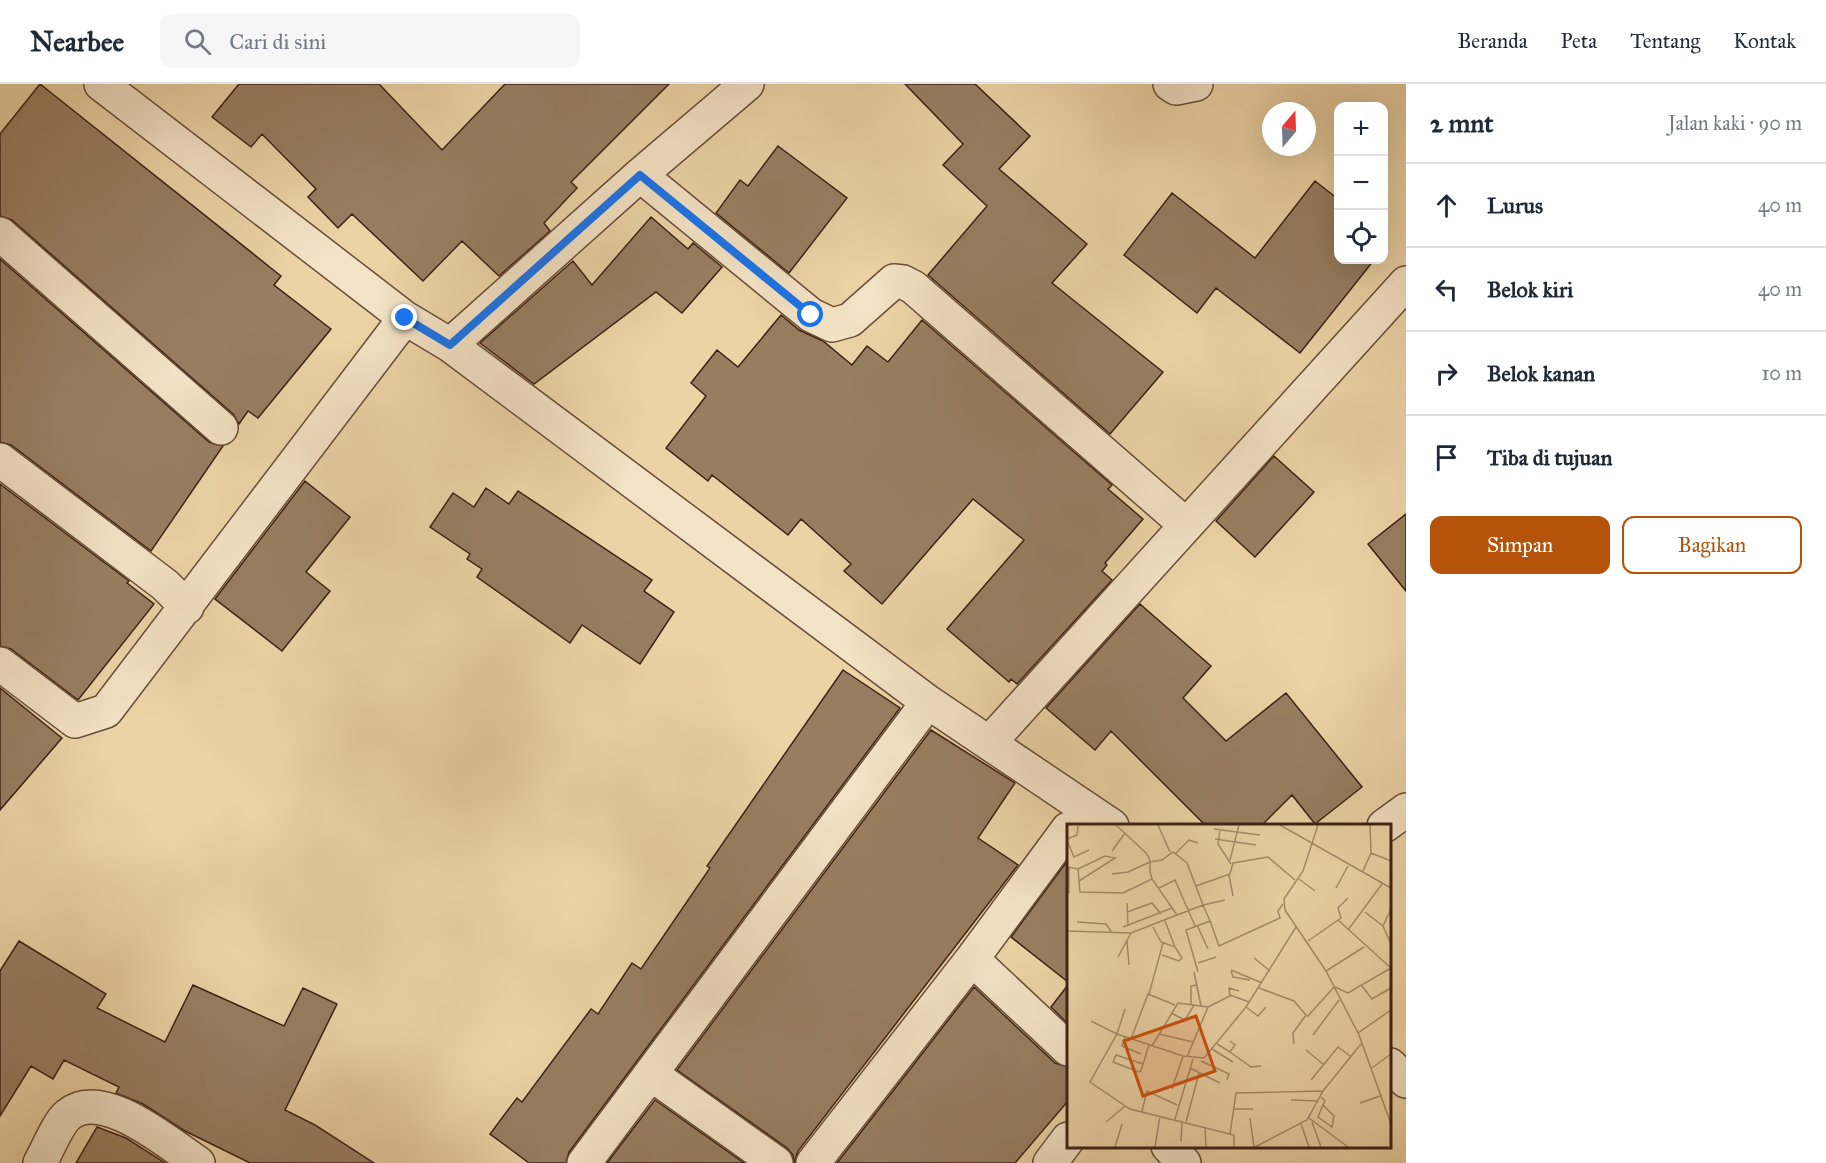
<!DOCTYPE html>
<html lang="id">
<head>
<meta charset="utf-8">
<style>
	:root { --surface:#fff; --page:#f6f6f7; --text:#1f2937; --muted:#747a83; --line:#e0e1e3; --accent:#b45309 }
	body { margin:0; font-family:"IM FELL Great Primer",serif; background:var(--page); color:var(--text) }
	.controls { position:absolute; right:18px; top:18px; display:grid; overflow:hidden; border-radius:12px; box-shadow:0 6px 24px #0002 }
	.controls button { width:54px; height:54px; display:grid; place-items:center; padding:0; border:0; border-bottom:2px solid var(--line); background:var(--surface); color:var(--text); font:30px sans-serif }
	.compass { position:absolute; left:1262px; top:18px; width:54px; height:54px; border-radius:50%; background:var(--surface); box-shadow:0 6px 24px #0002; rotate:19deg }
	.stop { position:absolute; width:18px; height:18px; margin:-14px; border:4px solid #1a73e8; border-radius:50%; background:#fff }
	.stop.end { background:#1a73e8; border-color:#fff; box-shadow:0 2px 6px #0008 }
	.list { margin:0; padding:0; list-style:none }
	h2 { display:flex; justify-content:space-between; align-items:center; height:78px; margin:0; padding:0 24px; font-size:26px }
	h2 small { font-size:20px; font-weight:400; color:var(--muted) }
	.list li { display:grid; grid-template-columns:39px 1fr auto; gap:18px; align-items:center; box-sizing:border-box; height:84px; padding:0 24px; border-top:2px solid var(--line) }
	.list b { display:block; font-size:22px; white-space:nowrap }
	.list em { font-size:20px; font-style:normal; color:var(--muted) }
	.actions { display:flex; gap:12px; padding:18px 24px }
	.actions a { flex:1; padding:14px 0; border:2px solid var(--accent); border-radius:12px; text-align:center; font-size:21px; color:var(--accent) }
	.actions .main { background:var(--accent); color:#fff }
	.icon { flex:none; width:33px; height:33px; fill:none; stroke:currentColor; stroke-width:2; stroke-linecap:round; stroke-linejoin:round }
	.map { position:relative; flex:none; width:1406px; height:1079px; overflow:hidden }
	header { display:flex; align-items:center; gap:36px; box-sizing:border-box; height:84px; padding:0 30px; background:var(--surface); border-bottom:2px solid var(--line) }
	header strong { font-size:28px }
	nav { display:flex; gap:33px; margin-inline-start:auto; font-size:21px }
	.search { width:420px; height:54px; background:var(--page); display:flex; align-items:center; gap:15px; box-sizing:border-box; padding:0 21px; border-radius:12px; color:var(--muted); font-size:22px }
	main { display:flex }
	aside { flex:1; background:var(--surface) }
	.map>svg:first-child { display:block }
	.building { fill:#987e61; stroke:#3c2216; stroke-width:1.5 }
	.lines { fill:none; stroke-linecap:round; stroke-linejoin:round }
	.street-casing { stroke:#684e3a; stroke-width:36 }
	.street { stroke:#f3e2c5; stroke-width:33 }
	.route { stroke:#1a73e8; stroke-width:8 }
	.inset-road { fill:none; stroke:#a68c6c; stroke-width:1.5 }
	.view { fill:#ce510e; fill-opacity:0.15; stroke:#ce510e; stroke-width:3 }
	.inset-edge { fill:none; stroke:#3c2216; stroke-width:3 }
</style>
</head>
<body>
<header>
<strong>Nearbee</strong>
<div class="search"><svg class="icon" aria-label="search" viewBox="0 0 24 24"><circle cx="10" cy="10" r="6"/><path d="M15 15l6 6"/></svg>Cari di sini</div>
<nav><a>Beranda</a><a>Peta</a><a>Tentang</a><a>Kontak</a></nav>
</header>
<main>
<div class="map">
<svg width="1406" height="1079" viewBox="0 0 1406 1079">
	<rect width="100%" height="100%" fill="#ecd3a6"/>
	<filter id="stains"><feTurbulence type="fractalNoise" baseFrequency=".00333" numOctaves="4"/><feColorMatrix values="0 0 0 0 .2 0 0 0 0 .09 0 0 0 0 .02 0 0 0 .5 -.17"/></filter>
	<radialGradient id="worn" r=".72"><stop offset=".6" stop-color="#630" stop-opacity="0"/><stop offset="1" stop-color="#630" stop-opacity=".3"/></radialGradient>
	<path class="building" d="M 40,0 L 281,192 L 274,201 L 331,245 L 258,334 L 248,327 L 239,340 L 233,330 L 12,136 L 0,132 L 0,50 Z
		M 239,0 L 379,0 L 442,66 L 505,0 L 669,0 L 571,98 L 577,104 L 544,139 L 550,147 L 499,192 L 462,157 L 423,197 L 352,130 L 338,144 L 308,113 L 316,105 L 262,50 L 251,63 L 212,33 Z
		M 905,0 L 975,0 L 1030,52 L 999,85 L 1087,160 L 1052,199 L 1163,288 L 1110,350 L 928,191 L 987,122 L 943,81 L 963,60 Z
		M 778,62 L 847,114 L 789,189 L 716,129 L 740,96 L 748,102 Z
		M 1315,97 L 1338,115 L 1338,176 L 1374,176 L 1300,269 L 1216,204 L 1197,229 L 1124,171 L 1172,109 L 1255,174 Z
		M 651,133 L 688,165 L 693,159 L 722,183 L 682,229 L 656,208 L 534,300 L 480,259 L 573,177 L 592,201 Z
		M 0,175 L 209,358 L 223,362 L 151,467 L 11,361 L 0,358 Z
		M 781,231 L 799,246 L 823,257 L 852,281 L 867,262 L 888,278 L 922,236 L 1112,401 L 1108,405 L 1143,435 L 1105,479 L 1107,481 L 1102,487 L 1112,496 L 1017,600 L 1011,595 L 1009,598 L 947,545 L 1024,456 L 973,415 L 882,520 L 844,487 L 851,480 L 801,435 L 788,451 L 712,391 L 708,397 L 666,364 L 706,312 L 691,299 L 717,266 L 738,283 Z
		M 1274,372 L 1314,408 L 1255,473 L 1216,437 Z
		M 305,397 L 350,433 L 306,488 L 330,507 L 282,567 L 215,515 Z
		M 0,400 L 129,497 L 127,499 L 154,520 L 78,616 L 11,565 L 0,562 Z
		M 486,404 L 509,420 L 518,407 L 652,496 L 644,507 L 674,528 L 640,580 L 582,541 L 570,559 L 477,493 L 482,485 L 467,475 L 470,470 L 430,443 L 453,409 L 474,423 Z
		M 1406,430 L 1406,507 L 1368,460 Z
		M 1140,520 L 1211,582 L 1183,614 L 1226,657 L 1286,609 L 1362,703 L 1315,740 L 1292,711 L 1262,741 L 1205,741 L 1111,647 L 1095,666 L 1046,624 Z
		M 843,586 L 900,624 L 569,1068 L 566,1079 L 529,1079 L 490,1050 L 517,1014 L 522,1018 L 591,925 L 598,930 L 632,879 L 641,885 L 710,784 L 707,782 Z
		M 0,604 L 62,654 L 0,726 Z
		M 931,646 L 1015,699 L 978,754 L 1018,781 L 798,1067 L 794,1079 L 793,1071 L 787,1064 L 677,986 Z
		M 1068,776 L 1068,898 L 1011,853 Z
		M 19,857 L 106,910 L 97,924 L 165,958 L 193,901 L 284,942 L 303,904 L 337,920 L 285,1026 L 315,1041 L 374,1079 L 250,1079 L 185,1047 L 143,1020 L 116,1009 L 119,1003 L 64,976 L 53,995 L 31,982 L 0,1032 L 0,887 Z
		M 1068,901 L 1068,940 L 1051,923 Z
		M 974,903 L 1055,979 L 1068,983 L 1068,1017 L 1015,1079 L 837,1079 Z
		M 655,1016 L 744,1079 L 607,1079 Z
		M 97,1043 L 126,1054 L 165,1079 L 76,1079 Z"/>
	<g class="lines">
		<defs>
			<path id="street" d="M 101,0 L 405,234 L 450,261 L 928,618 L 1112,742
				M 1170,0 L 1176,4 L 1196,0
				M 640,91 L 811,231 L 832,241 L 850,236 L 894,197 L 903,198 L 913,203 L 1186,441
				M 0,150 L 221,344
				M 450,261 L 640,91 L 747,0
				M 0,376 L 165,501 L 187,523
				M 0,580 L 75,637 L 106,627 L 405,234
				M 989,659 L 1406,199
				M 1384,742 L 1406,726
				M 972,875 L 1068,965
				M 1390,981 L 1406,997
				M 651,990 L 776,1079
				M 1168,1062 L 1184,1079
				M 40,1079 C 47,1067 58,1039 68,1031 C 102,1002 169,1060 198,1079
				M 584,1079 L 928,618
				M 813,1079 L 972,875 L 1068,745
				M 1050,1079 L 1068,1055"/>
		</defs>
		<use href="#street" class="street-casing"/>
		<use href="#street" class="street"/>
	</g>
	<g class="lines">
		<path class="route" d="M 405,234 L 450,261 L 640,91 L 811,231"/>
	</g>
	<g transform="translate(1067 740)">
		<rect width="324" height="324" fill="#ecd3a6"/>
		<path class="inset-road" d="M 91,1 L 103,28M 213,1 L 324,64M 251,1 L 236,47 L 217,75 L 218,86 L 259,147 L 292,211 L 324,300M 303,1 L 304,29M 147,5 L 193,11M 153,5 L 151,20 L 164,40M 0,15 L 10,11 L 11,2M 148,15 L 189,21M 0,16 L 7,33 L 22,26M 45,27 L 58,9M 109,29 L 122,16 L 131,19M 163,36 L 172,1M 0,43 L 11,45 L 38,32 L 48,34 L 12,57M 2,43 L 2,69M 11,45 L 13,68 L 56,69 L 85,55M 296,47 L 304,29 L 324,37M 45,50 L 61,48 L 83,38 L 95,36 L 106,28 L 120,39 L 136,81 L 110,91 L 85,55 L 83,48 L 83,38 L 82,34 L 79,29 L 49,1M 162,51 L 166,72M 232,55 L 248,67M 129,62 L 163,50 L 166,39 L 201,33 L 228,56M 92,64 L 108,56 L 128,102M 269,64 L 281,42M 60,79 L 61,102M 60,88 L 85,79 L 94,90M 298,88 L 316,102 L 324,120M 98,97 L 108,123M 143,97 L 136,81 L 158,76M 10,98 L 39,100 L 45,109M 130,101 L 141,125M 316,102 L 324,85M 56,103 L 105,84M 86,103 L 94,118 L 108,123 L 115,134 L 112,137 L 95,131M 281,106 L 315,60M 0,107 L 64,109 L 110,91M 60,117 L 62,141M 241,117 L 274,94 L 271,84 L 281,74M 51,133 L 64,109M 187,134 L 203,147M 131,139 L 149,133M 164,146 L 195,159M 164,147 L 166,153 L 183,156M 259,147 L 297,123M 127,148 L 134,182M 131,148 L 119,106 L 143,97 L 152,122 L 213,94 L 211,87 L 216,80M 295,162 L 305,175 L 324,164M 268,163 L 281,169 L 324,144 L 271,96M 192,164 L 227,177 L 239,191 L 226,209 L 227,220M 82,170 L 96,119M 163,171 L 182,178M 124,180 L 124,162 L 129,161M 179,183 L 191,192 L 199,183M 104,189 L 118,196 L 127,181M 240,193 L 267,163M 24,197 L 50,210 L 58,185M 291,209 L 324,186M 92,210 L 126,218M 246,211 L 272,176M 58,213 L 55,222 L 74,230M 64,215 L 81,170 L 108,181M 150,220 L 163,228 L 168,221 L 163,217M 85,222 L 111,179 L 141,183 L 163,172 L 162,164 L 172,167M 145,225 L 166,238M 239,226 L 257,241M 163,228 L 184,243 L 194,242M 120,233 L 141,183M 134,237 L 162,250 L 160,256M 76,240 L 49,231 L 46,238 L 72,248 L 74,247 L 76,240 L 82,221M 123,244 L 153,259M 305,244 L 324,230M 244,256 L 271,223 L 283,232M 105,265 L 116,232M 254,273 L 258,277 L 256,281 L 267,292 L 265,303 L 251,293 L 256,281M 224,276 L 251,277M 293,279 L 313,272M 167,285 L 186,285M 75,287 L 80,267 L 110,281M 183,294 L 187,323M 242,294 L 281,323M 108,295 L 126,235M 39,298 L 58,282M 119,298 L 132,249M 245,298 L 254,323M 234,300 L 242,323M 138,304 L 139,323M 163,310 L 169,269 L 256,267M 114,317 L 115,297M 48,323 L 55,300M 88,323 L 93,292M 167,323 L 167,311 L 63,285 L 23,258 L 50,210 L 116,232 L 137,234 L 179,183 L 229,103M 188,323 L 240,296 L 256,267 L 294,220"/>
		<path class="view" d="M 129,192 L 148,247 L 76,272 L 57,217 Z"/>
		<rect width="324" height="324" class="inset-edge"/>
	</g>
	<rect width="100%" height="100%" filter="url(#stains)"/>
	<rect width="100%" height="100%" fill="url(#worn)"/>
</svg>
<div class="controls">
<button>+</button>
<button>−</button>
<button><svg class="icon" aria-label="locate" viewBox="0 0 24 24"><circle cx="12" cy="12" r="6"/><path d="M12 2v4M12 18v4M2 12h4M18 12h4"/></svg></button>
</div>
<svg class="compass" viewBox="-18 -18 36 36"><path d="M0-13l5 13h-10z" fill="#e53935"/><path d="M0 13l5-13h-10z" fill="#747a83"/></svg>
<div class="stop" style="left:811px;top:231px"></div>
<div class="stop end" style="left:405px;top:234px"></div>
</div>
<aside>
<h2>2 mnt<small>Jalan kaki · 90 m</small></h2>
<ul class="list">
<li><svg class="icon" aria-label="ahead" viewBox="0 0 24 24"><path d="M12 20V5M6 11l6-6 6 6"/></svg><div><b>Lurus</b></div><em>40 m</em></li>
<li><svg class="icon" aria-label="left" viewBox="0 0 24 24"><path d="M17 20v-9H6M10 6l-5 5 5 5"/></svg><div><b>Belok kiri</b></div><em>40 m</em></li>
<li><svg class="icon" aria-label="right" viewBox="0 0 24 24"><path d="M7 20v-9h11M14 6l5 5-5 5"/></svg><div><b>Belok kanan</b></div><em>10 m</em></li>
<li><svg class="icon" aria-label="arrive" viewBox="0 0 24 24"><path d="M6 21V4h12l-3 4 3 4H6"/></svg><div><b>Tiba di tujuan</b></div></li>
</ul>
<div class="actions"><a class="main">Simpan</a><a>Bagikan</a></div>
</aside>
</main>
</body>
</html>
